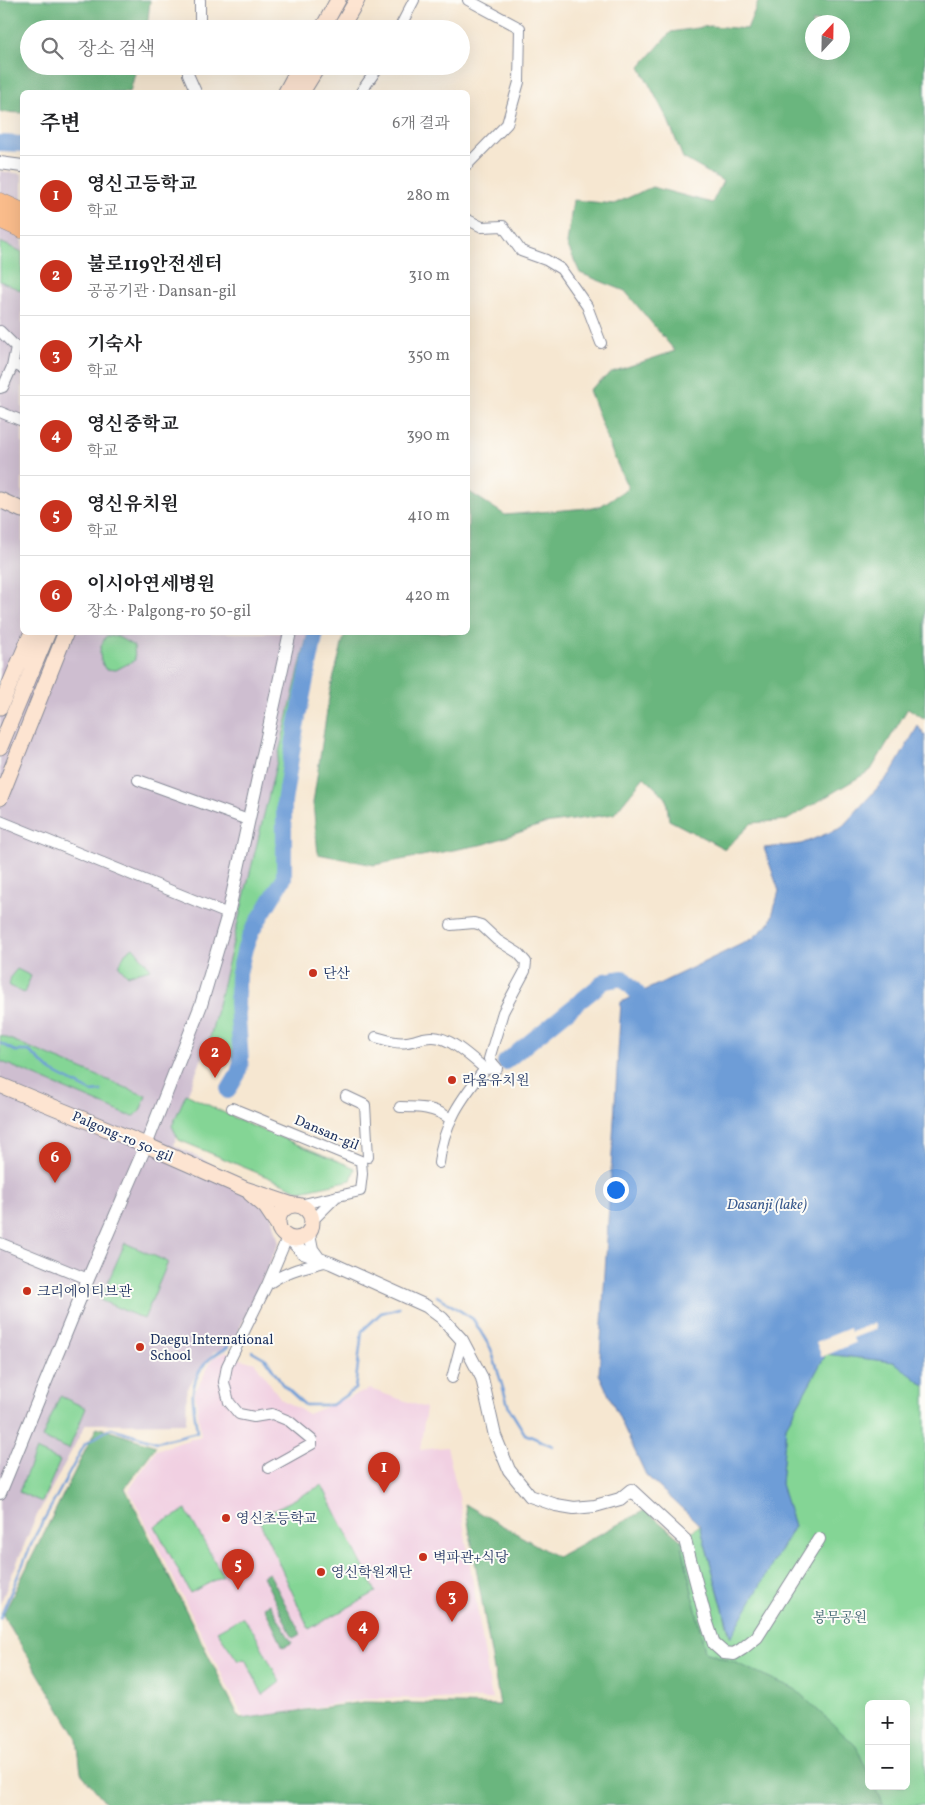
<!DOCTYPE html>
<html lang="ko">
<head>
<meta charset="utf-8">
<style>
	:root { --surface:#fff; --page:#f6f6f6; --text:#202124; --muted:#757577; --line:#e0e0e0; --accent:#c8321e }
	body { margin:0; font-family:Vollkorn,"Noto Serif KR",serif; background:var(--page); color:var(--text) }
	.controls { position:absolute; right:15px; bottom:15px; display:grid; overflow:hidden; border-radius:8px; box-shadow:0 5px 20px #0002 }
	.controls button { width:45px; height:45px; display:grid; place-items:center; padding:0; border:0; border-bottom:1px solid var(--line); background:var(--surface); color:var(--text); font:25px sans-serif }
	.compass { position:absolute; left:805px; top:15px; width:45px; height:45px; border-radius:50%; background:var(--surface); box-shadow:0 5px 20px #0002; rotate:22deg }
	.you { position:absolute; left:615px; top:1189px; width:18px; height:18px; margin:-12px; border:4px solid #fff; border-radius:50%; background:#1a73e8; box-shadow:0 0 0 8px #1a73e833 }
	.badge { display:grid; place-items:center; width:32px; height:32px; border-radius:50%; background:var(--accent); color:#fff; font-size:16px; font-weight:700 }
	.pin { position:absolute; translate:-50% -41px; filter:drop-shadow(0 1px 2px #0008) }
	.pin::after { content:''; position:absolute; top:26px; width:18px; height:15px; background:inherit; clip-path:polygon(0 0,100% 0,50% 100%) }
	.list { margin:0; padding:0; list-style:none }
	h2 { display:flex; justify-content:space-between; align-items:center; height:65px; margin:0; padding:0 20px; font-size:21px }
	h2 small { font-size:16px; font-weight:400; color:var(--muted) }
	.list li { display:grid; grid-template-columns:32px 1fr auto; gap:15px; align-items:center; box-sizing:border-box; height:80px; padding:0 20px; border-top:1px solid var(--line) }
	.list b { display:block; font-size:19px; white-space:nowrap }
	.list p { margin:0; font-size:16px; white-space:nowrap; color:var(--muted) }
	.list em { font-size:16px; font-style:normal; color:var(--muted) }
	.icon { flex:none; width:28px; height:28px; fill:none; stroke:currentColor; stroke-width:2; stroke-linecap:round; stroke-linejoin:round }
	.map { position:relative; flex:none; width:925px; height:1805px; overflow:hidden }
	.search { position:absolute; background:var(--surface); box-shadow:0 5px 20px #0002; left:20px; top:20px; width:450px; height:55px; display:flex; align-items:center; gap:12px; box-sizing:border-box; padding:0 18px; border-radius:28px; color:var(--muted); font-size:19px }
	.panel { position:absolute; background:var(--surface); box-shadow:0 5px 20px #0002; left:20px; top:90px; width:450px; height:545px; border-radius:8px }
	.map>svg:first-child { display:block }
	.built { fill:#f1d0e2 }
	.industrial { fill:#cebed0 }
	.green { fill:#84d595; stroke:#50827a }
	.forest { fill:#6bb67e; stroke:#43726e; fill-rule:evenodd }
	.water { fill:#6e9dd7; stroke:#44669a }
	.pier { fill:#f6e7d1 }
	.lines { fill:none; stroke-linecap:round; stroke-linejoin:round }
	.stream { stroke:#6e9dd7; stroke-width:2.5 }
	.river { stroke:#6e9dd7; stroke-width:16 }
	.minor-casing { stroke:#888b98; stroke-width:12 }
	.tertiary-casing { stroke:#888b98; stroke-width:14 }
	.secondary-casing { stroke:#888b98; stroke-width:17 }
	.trunk-casing { stroke:#888b98; stroke-width:19 }
	.minor { stroke:#fff; stroke-width:10 }
	.tertiary { stroke:#fff; stroke-width:12 }
	.secondary { stroke:#fde4d1; stroke-width:15 }
	.trunk { stroke:#fabc8b; stroke-width:18 }
	.poi-dot { fill:#c8321e; stroke:#fdfcf7; stroke-width:2 }
	.labels { text-anchor:middle; stroke-width:4; stroke-linejoin:round; paint-order:stroke }
	.poi-label { font-size:14px; fill:#1b2f5e; stroke:#fdfcf7; text-anchor:start }
	.street-label { font-size:14px; fill:#1b2f5e; stroke:#fdfcf7 }
	.park-label { font-size:14px; fill:#3a616e; stroke:#fdfcf7 }
	.water-label { font-size:15px; font-style:italic; fill:#3c5b8e; stroke:#fdfcf7 }
</style>
</head>
<body>
<div class="map">
<svg width="925" height="1805" viewBox="0 0 925 1805">
	<rect width="100%" height="100%" fill="#fdfcf7"/>
	<filter id="ink" filterUnits="userSpaceOnUse"><feTurbulence type="fractalNoise" baseFrequency=".02" numOctaves="2"/><feDisplacementMap in="SourceGraphic" scale="10" xChannelSelector="R" yChannelSelector="G"/><feConvolveMatrix kernelMatrix="1 2 1 2 8 2 1 2 1" color-interpolation-filters="sRGB"/></filter>
	<filter id="wash" filterUnits="userSpaceOnUse"><feTurbulence type="fractalNoise" baseFrequency=".0096" numOctaves="4" result="noise"/><feDisplacementMap in="SourceGraphic" scale="20" xChannelSelector="R" yChannelSelector="G"/><feGaussianBlur stdDeviation="1.12" result="paint"/><feColorMatrix in="noise" values="0 0 0 0 0 0 0 0 0 0 0 0 0 0 0 0 0 1.4 0 .05"/><feComposite in="paint" operator="in"/></filter>
	<g filter="url(#wash)">
		<rect width="100%" height="100%" fill="#f6e7d1"/>
		<path class="built" d="M 226,1352 L 237,1358 L 255,1363 L 281,1399 L 308,1414 L 370,1389 L 426,1408 L 420,1450 L 447,1447 L 459,1497 L 492,1699 L 370,1698 L 244,1719 L 129,1490 L 156,1450 L 201,1436 L 195,1392 L 213,1358 Z"/>
		<path class="industrial" d="M 0,171 L 22,174 L 22,632 L 310,633 L 218,1010 L 207,1046 L 188,1093 L 187,1104 L 174,1145 L 266,1192 L 279,1243 L 234,1341 L 228,1347 L 214,1352 L 198,1372 L 187,1389 L 186,1423 L 86,1424 L 34,1521 L 0,1604 Z"/>
		<path class="green" d="M 0,242 L 22,252 L 22,291 L 0,281 Z
			M 308,633 L 320,633 L 308,676 L 281,874 L 239,947 L 232,999 L 237,1058 L 208,1046 Z
			M 106,636 L 118,637 L 134,646 L 135,660 L 116,670 L 105,669 C 98,654 98,651 106,636 Z
			M 133,947 L 151,969 L 127,975 L 119,966 L 125,953 Z
			M 17,969 L 31,976 L 24,993 L 9,986 L 11,976 Z
			M 0,1035 L 146,1096 L 140,1111 L 135,1116 L 127,1115 L 0,1061 Z
			M 186,1094 L 243,1122 L 355,1168 L 351,1180 L 301,1191 L 179,1140 L 172,1126 Z
			M 125,1243 L 168,1262 L 144,1319 L 100,1300 Z
			M 826,1354 L 895,1362 L 925,1386 L 925,1805 L 883,1805 L 874,1786 L 906,1786 L 906,1704 L 869,1704 L 869,1775 L 855,1746 L 726,1659 L 705,1652 L 681,1540 L 700,1525 L 730,1636 L 794,1526 L 781,1484 L 786,1426 Z
			M 60,1396 L 86,1408 L 69,1449 L 42,1438 Z
			M 36,1450 L 60,1461 L 42,1502 L 19,1492 Z
			M 322,1485 L 376,1592 L 309,1629 L 258,1518 Z
			M 186,1510 L 223,1576 L 190,1593 L 155,1526 Z
			M 242,1617 L 254,1632 L 280,1682 L 263,1695 L 245,1659 L 238,1661 L 217,1631 Z"/>
		<path class="forest" d="M 0,0 L 150,0 L 147,29 L 29,29 L 29,66 L 137,66 L 130,92 L 22,92 L 22,113 L 0,112 Z
			M 759,0 L 925,0 L 925,719 L 908,708 L 871,770 L 787,820 L 752,823 L 725,849 L 669,820 L 666,798 L 644,777 L 614,814 L 544,824 L 485,844 L 374,865 L 318,854 L 313,803 L 330,691 L 345,633 L 468,632 L 468,491 L 505,515 L 599,507 L 628,488 L 614,457 L 589,390 L 612,372 L 675,351 L 625,291 L 580,273 L 567,244 L 573,200 L 614,204 L 652,187 L 712,203 L 723,181 L 683,158 L 668,120 L 640,67 L 671,32 L 710,26 L 747,29 ZM 842,22 L 842,52 L 812,52 L 812,22 Z
			M 97,1427 L 156,1446 L 125,1488 L 240,1719 L 364,1702 L 500,1705 L 465,1504 L 557,1557 L 645,1510 L 681,1540 L 705,1652 L 734,1662 L 795,1689 L 856,1746 L 869,1775 L 869,1786 L 874,1786 L 883,1805 L 108,1805 L 81,1773 L 77,1738 L 3,1615 Z
			M 269,1573 L 301,1634 L 293,1638 L 263,1576 Z
			M 270,1604 L 292,1643 L 283,1647 L 264,1607 Z"/>
		<path class="water" d="M 918,726 L 925,736 L 925,1386 L 894,1362 L 826,1354 L 786,1426 L 781,1484 L 794,1526 L 731,1637 L 700,1525 L 646,1475 L 599,1374 L 621,1002 L 752,939 L 770,923 L 779,891 L 764,848 L 801,844 L 841,828 L 891,773 Z"/>
		<path class="pier" d="M 874,1323 L 876,1329 L 853,1338 L 855,1343 L 822,1357 L 816,1342 L 850,1328 L 851,1332 Z"/>
		<g class="lines">
			<path class="stream" d="M 0,1043 L 15,1051 L 29,1051 L 51,1071 L 92,1092 L 101,1091
				M 437,1296 L 473,1319 L 491,1349 L 509,1408 L 525,1434 L 553,1446
				M 252,1351 L 266,1359 L 282,1384 L 305,1405 L 332,1405 L 355,1389 L 362,1331 L 381,1313 L 399,1308
				M 0,1618 L 34,1538 L 85,1444 L 111,1428 L 157,1442 L 197,1432 C 196,1419 192,1405 193,1392 C 195,1371 209,1356 228,1347"/>
			<path class="river" d="M 0,143 L 22,144
				M 505,1062 L 605,981 L 623,978 L 638,994
				M 228,1091 L 238,1074 L 241,1062 L 237,1004 L 238,977 L 245,948 L 252,931 L 284,878 L 284,802 L 296,727 L 316,632"/>
		</g>
	</g>
	<g filter="url(#ink)">
		<g class="lines">
			<defs>
				<path id="minor" d="M 197,29 L 200,20 L 200,0
					M 399,29 L 414,0
					M 188,66 L 188,74 L 196,92
					M 361,92 L 379,66
					M 468,164 L 507,124 L 519,82 L 520,28 L 468,0
					M 468,220 L 482,227 L 503,226 L 521,251 L 546,260 L 561,269 L 587,306 L 601,343
					M 0,331 L 16,347 L 12,367 L 3,387 L 0,388
					M 13,364 L 22,368
					M 0,412 L 20,420
					M 138,780 L 248,820
					M 0,821 L 228,914
					M 376,1037 C 386,1040 397,1044 407,1042 C 416,1041 424,1036 433,1037 C 450,1037 472,1058 485,1069
					M 346,1096 L 365,1105 L 368,1157
					M 400,1107 C 418,1107 435,1107 450,1119
					M 232,1108 L 361,1161 L 362,1174 L 360,1191 L 299,1205
					M 439,1163 C 443,1124 461,1099 485,1069 L 497,1068 L 489,1059 L 503,1012 L 525,971 L 526,962 L 518,953 L 497,940 L 481,925 L 474,923 L 451,925
					M 313,1220 L 337,1196
					M 0,1243 L 88,1279
					M 268,1284 C 288,1270 301,1268 325,1262
					M 452,1378 L 462,1340
					M 269,1468 L 312,1444 L 312,1440 L 289,1421 L 272,1414 L 254,1417 L 239,1414 L 229,1402 L 224,1382 L 227,1366 L 267,1285 L 287,1238"/>
				<path id="tertiary" d="M 0,163 L 22,166
					M 309,1234 L 312,1249 L 320,1260
					M 291,1240 L 303,1253 L 331,1263 L 426,1306 L 442,1318 L 462,1340 L 482,1378 L 495,1436 L 509,1470 L 530,1496 L 556,1505 L 574,1508 L 595,1506 L 620,1499 L 631,1490 L 685,1540 L 706,1620 L 714,1644 L 724,1653 L 734,1654 L 742,1649 L 757,1637 L 819,1539
					M 0,1493 L 88,1279 L 146,1145 L 201,1005 L 228,914 L 290,632"/>
				<path id="secondary" d="M 322,29 L 338,0
					M 340,29 L 357,0
					M 286,92 L 300,66
					M 302,92 L 318,66
					M 0,500 L 22,510
					M 0,707 L 32,632
					M 0,747 L 48,632
					M 0,798 L 66,632
					M 0,1085 L 146,1145 L 245,1189 L 293,1205
					M 250,1193 L 266,1207 L 278,1225
					M278 1222a17 17 0 1 1 34 0a17 17 0 1 1-34 0Z"/>
				<path id="trunk" d="M 0,202 L 22,212
					M 0,219 L 22,229"/>
			</defs>
			<use href="#minor" class="minor-casing"/>
			<use href="#tertiary" class="tertiary-casing"/>
			<use href="#secondary" class="secondary-casing"/>
			<use href="#trunk" class="trunk-casing"/>
			<use href="#minor" class="minor"/>
			<use href="#tertiary" class="tertiary"/>
			<use href="#secondary" class="secondary"/>
			<use href="#trunk" class="trunk"/>
		</g>
	</g>
	<g class="poi-dot">
		<circle cx="313" cy="973" r="5"/>
		<circle cx="452" cy="1080" r="5"/>
		<circle cx="27" cy="1291" r="5"/>
		<circle cx="140" cy="1347" r="5"/>
		<circle cx="226" cy="1518" r="5"/>
		<circle cx="423" cy="1557" r="5"/>
		<circle cx="321" cy="1572" r="5"/>
	</g>
	<g class="labels">
		<g class="poi-label">
			<text x="323" y="978">단산</text>
			<text x="462" y="1085">라움유치원</text>
			<text x="37" y="1296">크리에이티브관</text>
			<text x="150" y="1344">Daegu International<tspan x="150" dy="16">School</tspan></text>
			<text x="236" y="1523">영신초등학교</text>
			<text x="433" y="1562">벽파관+식당</text>
			<text x="331" y="1577">영신학원재단</text>
		</g>
		<g class="street-label">
			<text transform="translate(327 1132) rotate(23)" y="5">Dansan-gil</text>
			<text transform="translate(123 1136) rotate(23)" y="5">Palgong-ro 50-gil</text>
		</g>
		<g class="park-label">
			<text x="840" y="1622">봉무공원</text>
		</g>
		<g class="water-label">
			<text x="767" y="1209">Dasanji (lake)</text>
		</g>
	</g>
</svg>
<div class="controls">
<button>+</button>
<button>−</button>
</div>
<svg class="compass" viewBox="-18 -18 36 36"><path d="M0-13l5 13h-10z" fill="#e53935"/><path d="M0 13l5-13h-10z" fill="#757577"/></svg>
<div class="you"></div>
<div class="pin badge" style="left:384px;top:1493px">1</div>
<div class="pin badge" style="left:215px;top:1078px">2</div>
<div class="pin badge" style="left:452px;top:1622px">3</div>
<div class="pin badge" style="left:363px;top:1652px">4</div>
<div class="pin badge" style="left:238px;top:1590px">5</div>
<div class="pin badge" style="left:55px;top:1183px">6</div>
<div class="search"><svg class="icon" aria-label="search" viewBox="0 0 24 24"><circle cx="10" cy="10" r="6"/><path d="M15 15l6 6"/></svg>장소 검색</div>
<section class="panel">
<h2>주변<small>6개 결과</small></h2>
<ul class="list">
<li><span class="badge">1</span><div><b>영신고등학교</b><p>학교</p></div><em>280 m</em></li>
<li><span class="badge">2</span><div><b>불로119안전센터</b><p>공공기관 · Dansan-gil</p></div><em>310 m</em></li>
<li><span class="badge">3</span><div><b>기숙사</b><p>학교</p></div><em>350 m</em></li>
<li><span class="badge">4</span><div><b>영신중학교</b><p>학교</p></div><em>390 m</em></li>
<li><span class="badge">5</span><div><b>영신유치원</b><p>학교</p></div><em>410 m</em></li>
<li><span class="badge">6</span><div><b>이시아연세병원</b><p>장소 · Palgong-ro 50-gil</p></div><em>420 m</em></li>
</ul>
</section>
</div>
</body>
</html>
